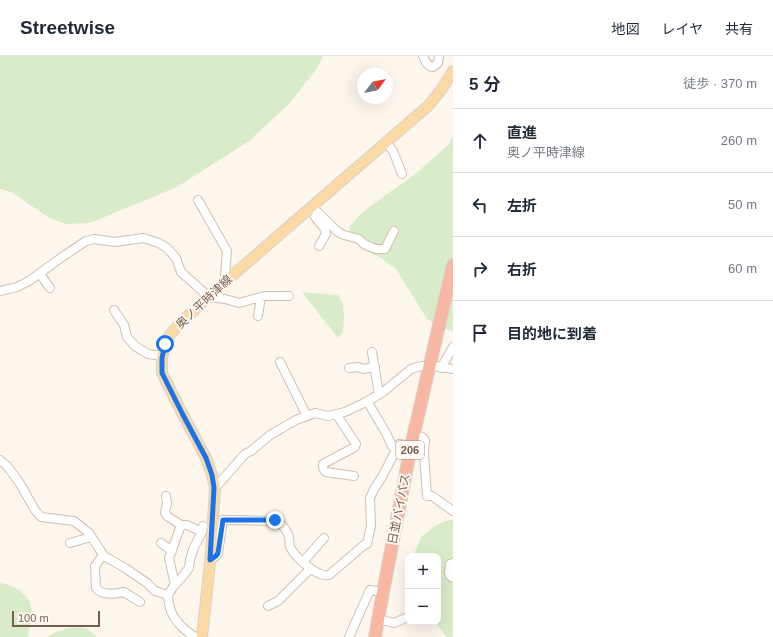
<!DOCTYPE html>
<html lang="ja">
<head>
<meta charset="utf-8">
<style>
	:root { --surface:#fff; --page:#f6f6f7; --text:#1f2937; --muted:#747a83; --line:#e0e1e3 }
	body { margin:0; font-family:Helvetica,"Noto Sans JP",sans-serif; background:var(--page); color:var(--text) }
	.controls { position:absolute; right:12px; bottom:12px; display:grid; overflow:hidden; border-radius:8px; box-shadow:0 4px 16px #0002 }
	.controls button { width:36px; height:36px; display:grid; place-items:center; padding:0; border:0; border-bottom:1px solid var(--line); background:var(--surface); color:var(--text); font:20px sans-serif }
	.compass { position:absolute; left:357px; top:12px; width:36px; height:36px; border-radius:50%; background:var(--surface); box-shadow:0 4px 16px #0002; rotate:58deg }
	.scale { position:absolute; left:12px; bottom:10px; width:88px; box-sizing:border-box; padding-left:4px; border:2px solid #7a5c4d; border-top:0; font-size:11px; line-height:14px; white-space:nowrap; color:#7a5c4d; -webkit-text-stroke:3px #fffaf3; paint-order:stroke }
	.stop { position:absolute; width:12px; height:12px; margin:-9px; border:3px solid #1a73e8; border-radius:50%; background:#fff }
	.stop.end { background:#1a73e8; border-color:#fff; box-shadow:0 1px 4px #0008 }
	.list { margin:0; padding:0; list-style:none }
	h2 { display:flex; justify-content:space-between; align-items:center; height:52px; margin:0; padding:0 16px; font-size:17px }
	h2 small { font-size:13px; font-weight:400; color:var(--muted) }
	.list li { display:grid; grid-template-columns:26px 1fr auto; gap:12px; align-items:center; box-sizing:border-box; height:64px; padding:0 16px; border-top:1px solid var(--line) }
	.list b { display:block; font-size:15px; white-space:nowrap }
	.list p { margin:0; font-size:13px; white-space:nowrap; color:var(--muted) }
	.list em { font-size:13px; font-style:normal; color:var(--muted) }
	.icon { flex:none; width:22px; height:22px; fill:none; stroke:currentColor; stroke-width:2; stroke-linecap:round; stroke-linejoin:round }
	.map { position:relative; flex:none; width:453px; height:581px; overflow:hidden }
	header { display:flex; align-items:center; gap:24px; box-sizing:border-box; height:56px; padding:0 20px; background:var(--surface); border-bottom:1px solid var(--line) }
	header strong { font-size:19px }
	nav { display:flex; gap:22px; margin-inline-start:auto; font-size:14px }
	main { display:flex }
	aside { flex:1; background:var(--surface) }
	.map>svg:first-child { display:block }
	.green { fill:#d8ecc9 }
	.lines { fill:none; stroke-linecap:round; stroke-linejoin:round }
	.minor-casing { stroke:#d1beb0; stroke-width:10 }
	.major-casing { stroke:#dad1cd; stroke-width:12 }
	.highway-casing { stroke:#dad1cd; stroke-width:14 }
	.minor { stroke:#fff; stroke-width:8 }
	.major { stroke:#fbd9a5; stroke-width:10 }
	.highway { stroke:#f7b7a3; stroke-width:12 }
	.route { stroke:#1a73e8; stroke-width:5 }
	.labels { text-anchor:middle; stroke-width:4; stroke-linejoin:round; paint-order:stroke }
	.shield { fill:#fffaf3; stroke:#a28b7f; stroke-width:1 }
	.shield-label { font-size:11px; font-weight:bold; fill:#7a5c4d }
	.street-label { font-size:12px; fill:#7a5c4d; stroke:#fffaf3 }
</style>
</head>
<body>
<header>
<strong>Streetwise</strong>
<nav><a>地図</a><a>レイヤ</a><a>共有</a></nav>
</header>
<main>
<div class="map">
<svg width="453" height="581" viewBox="0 0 453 581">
	<rect width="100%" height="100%" fill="#fdf6ec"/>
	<path class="green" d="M 0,0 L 323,0 L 317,12 L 291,46 L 249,85 L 177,131 L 90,167 L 65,168 L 48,161 L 11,136 L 0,133 Z
		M 453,79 L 453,275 L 441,271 L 427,263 L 396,213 L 380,201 L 363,194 L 351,183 L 349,171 L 363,156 L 384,140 L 414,119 L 448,89 Z
		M 302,236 L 338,239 L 343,248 L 344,260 L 343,276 L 338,282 Z
		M 453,464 L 453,581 L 447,581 L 435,566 L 438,566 L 438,500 L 413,500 L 422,480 L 434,471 L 445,465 Z
		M 0,527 C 12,528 28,537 31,550 C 33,556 29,574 28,581 L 0,581 Z
		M 75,571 L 86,572 L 97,581 L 47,581 C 55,575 66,573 75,571 Z"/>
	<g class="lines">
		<defs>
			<path id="minor" d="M 423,0 C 425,5 427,10 433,11 L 438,7 L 439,0
				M 386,86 L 393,95 L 402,118
				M 198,144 L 227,195 L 225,219 L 226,225
				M 312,151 L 338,176 L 344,179 L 359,183 L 364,188 L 371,191 L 376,193 L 385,193 L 394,175
				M 315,161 L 325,173 L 326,178 L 319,190
				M 40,218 L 50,232
				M 0,235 L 17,231 L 29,225 L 62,201 L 86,185 L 94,183 L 115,186 L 143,182 L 159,187 L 167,192 L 176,202 L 181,216 L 209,241 L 225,243 L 239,247 L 265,240 L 289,240
				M 114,254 L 124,269 L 127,281 L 135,290 L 148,298 L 162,300
				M 258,260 L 261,241
				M 372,296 L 379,338
				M 280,306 L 307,360
				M 349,312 L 358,311 L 363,313 L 375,311
				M 441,312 L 453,291
				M 367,345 L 386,377 L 392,390
				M 336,358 L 356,388 L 355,391 L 323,408 C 323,412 323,414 326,416 L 354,420
				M 414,379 L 422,381 L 425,384 L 424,398 L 427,440 L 432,440 L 453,455
				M 0,404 L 7,410 L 19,426 L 35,454 L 41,461 L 74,465 L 89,477 L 104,500 L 125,512 L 147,527 L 155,535 L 168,539 C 168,543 169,548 170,552 C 173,564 185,575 195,581
				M 215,432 L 245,398 L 251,395 L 270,379 L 296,364 L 315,357 L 328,360 L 345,356 L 368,345 L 383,336 L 411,313 C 425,307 439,311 453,313
				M 166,440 L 167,448 L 165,456 L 167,460 L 181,469 L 187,469 L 202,476
				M 70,487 L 91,481
				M 161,487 L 172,495
				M 103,499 L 95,510 L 96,532 C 102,540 115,538 124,536 L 140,546
				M 210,504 L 216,500 L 218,497 L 223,464 L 277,465 C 281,467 289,477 289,482 C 290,485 289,488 290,491 C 295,501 318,522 329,519 L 364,489 L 367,488 L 371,470 L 370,442 L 374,433 L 382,421 L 399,388 L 411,390
				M 303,506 L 324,482
				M 453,507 L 450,508 L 449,516 L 450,520 L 453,522
				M 175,529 L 169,502 L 181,469
				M 168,539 L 173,531 L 183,520 L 189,512 L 190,504 L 194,491 L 201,478 L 203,470
				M 268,550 L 278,545 L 310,513
				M 378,563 L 394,567 L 408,561
				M 349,581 L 370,534 L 383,536"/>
			<path id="major" d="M 202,581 L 211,497 L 215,432 L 212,419 L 206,402 L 183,359 L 162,317 L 162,302 L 165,288 L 169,280 L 179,268 L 192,256 L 226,225 L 428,50 L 441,34 L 453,15"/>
			<path id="highway" d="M 375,581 L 383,536 L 411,390 L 453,209"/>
		</defs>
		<use href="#minor" class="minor-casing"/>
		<use href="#major" class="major-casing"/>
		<use href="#highway" class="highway-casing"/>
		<use href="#minor" class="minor"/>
		<use href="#major" class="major"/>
		<use href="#highway" class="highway"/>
	</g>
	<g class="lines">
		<path class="route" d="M 165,288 L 162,302 L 162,317 L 183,359 L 206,402 L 212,419 L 214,432 L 210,504 L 216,500 L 218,497 L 223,464 L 275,464"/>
	</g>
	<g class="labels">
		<rect class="shield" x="396" y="385" width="28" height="18" rx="3"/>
		<g class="shield-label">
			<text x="410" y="398">206</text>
		</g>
		<g class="street-label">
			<text transform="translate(204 246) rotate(-43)" y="4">奥ノ平時津線</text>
			<text transform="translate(399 453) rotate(-79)" y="4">日並バイパス</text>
		</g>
	</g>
</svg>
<div class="controls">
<button>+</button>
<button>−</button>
</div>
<svg class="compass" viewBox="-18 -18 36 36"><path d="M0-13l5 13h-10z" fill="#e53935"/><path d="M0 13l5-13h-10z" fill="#747a83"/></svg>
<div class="scale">100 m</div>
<div class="stop" style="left:165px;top:288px"></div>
<div class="stop end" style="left:275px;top:464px"></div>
</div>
<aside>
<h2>5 分<small>徒歩 · 370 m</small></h2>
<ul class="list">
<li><svg class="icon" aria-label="ahead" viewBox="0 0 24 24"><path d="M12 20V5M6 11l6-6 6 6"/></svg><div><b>直進</b><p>奥ノ平時津線</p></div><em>260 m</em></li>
<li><svg class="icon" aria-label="left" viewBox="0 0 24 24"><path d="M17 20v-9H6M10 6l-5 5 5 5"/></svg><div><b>左折</b></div><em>50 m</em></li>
<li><svg class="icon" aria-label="right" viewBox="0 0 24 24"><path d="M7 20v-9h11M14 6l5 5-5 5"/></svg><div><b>右折</b></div><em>60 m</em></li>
<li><svg class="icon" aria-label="arrive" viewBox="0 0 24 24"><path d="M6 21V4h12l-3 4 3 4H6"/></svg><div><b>目的地に到着</b></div></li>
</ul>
</aside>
</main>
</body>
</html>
